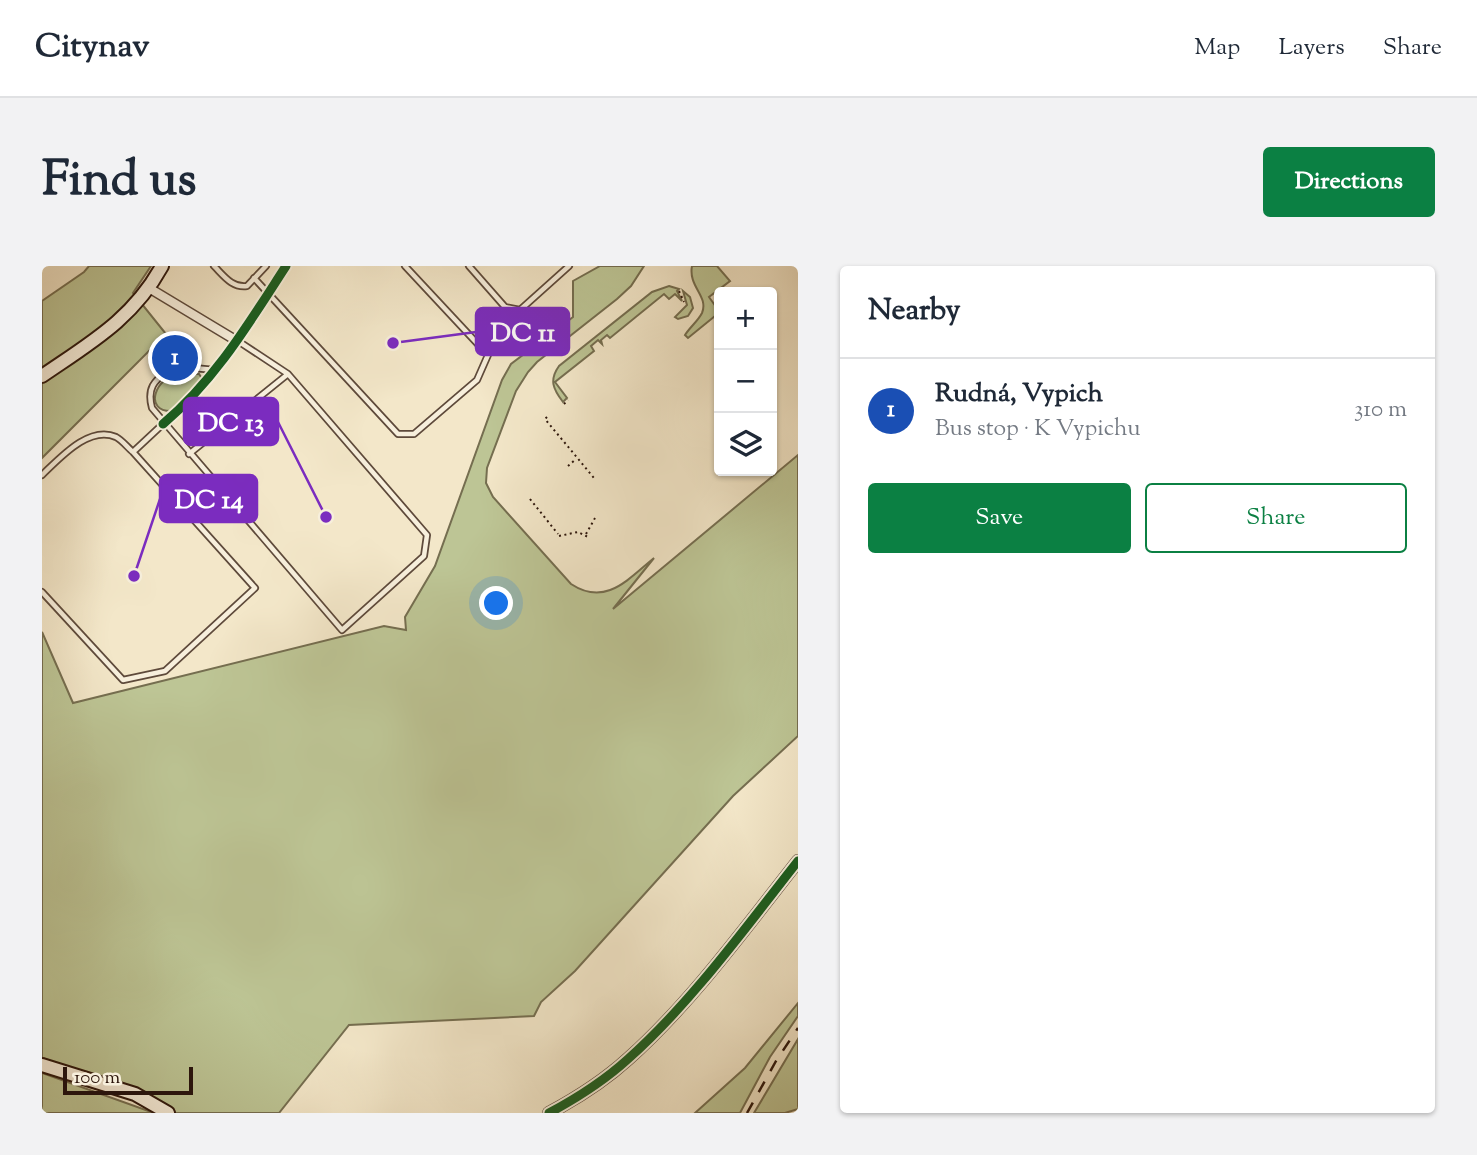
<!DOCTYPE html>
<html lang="en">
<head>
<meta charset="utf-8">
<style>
	:root { --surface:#fff; --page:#f2f2f3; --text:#1f2937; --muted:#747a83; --line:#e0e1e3; --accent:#0b8043 }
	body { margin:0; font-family:"Sorts Mill Goudy",serif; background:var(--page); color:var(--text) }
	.controls { position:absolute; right:21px; top:21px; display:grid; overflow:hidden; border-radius:7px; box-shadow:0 2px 5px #0004 }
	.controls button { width:63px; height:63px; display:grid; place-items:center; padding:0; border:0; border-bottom:2px solid var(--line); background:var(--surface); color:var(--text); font:35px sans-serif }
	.scale { position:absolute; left:21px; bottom:18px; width:130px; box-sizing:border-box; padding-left:7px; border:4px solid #2d160c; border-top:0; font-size:19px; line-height:24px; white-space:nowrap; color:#2d160c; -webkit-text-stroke:5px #f7efdc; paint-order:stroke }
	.you { position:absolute; left:455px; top:338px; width:24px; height:24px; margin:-18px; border:5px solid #fff; border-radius:50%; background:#1a73e8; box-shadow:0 0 0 10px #1a73e833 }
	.badge { display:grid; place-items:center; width:46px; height:46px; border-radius:50%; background:var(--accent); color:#fff; font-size:23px; font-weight:700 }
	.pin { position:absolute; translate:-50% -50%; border:4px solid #fff; box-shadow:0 2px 7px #0006 }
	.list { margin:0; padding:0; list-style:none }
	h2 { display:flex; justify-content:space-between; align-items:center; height:91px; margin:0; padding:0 28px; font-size:30px }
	h2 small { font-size:23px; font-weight:400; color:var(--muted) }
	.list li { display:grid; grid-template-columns:46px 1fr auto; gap:21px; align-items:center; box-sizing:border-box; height:105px; padding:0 28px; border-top:2px solid var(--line) }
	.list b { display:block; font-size:26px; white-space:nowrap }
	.list p { margin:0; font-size:23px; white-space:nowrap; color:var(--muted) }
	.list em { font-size:23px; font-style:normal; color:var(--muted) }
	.actions { display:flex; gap:14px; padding:21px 28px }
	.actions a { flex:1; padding:16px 0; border:2px solid var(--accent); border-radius:7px; text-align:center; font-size:24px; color:var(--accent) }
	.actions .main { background:var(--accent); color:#fff }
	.icon { flex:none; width:38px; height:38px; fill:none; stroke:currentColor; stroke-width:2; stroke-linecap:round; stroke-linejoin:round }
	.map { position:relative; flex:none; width:756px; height:847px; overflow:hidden; border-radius:7px }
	header { display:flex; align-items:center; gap:42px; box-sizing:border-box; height:98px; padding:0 35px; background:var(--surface); border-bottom:2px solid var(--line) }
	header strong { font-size:33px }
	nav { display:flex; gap:38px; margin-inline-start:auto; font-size:24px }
	.intro { display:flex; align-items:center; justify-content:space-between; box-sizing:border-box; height:168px; padding:0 42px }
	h1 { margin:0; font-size:49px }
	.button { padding:18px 32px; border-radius:7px; background:var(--accent); color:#fff; font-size:24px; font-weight:700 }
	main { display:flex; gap:42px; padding:0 42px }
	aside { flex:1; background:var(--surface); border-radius:7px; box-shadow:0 2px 5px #0004 }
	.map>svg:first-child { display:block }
	.green { fill:#bdc595; stroke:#756e50; stroke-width:2 }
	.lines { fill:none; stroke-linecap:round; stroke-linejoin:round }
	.service-casing { stroke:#5e4a3b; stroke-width:8 }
	.minor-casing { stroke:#5e4a3b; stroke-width:11 }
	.tertiary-casing { stroke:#5e4a3b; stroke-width:14 }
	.secondary-casing { stroke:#2d160c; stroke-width:16 }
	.path { stroke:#2d160c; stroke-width:2; stroke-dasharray:2 3.5; stroke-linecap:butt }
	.service { stroke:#f7efdc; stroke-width:4.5 }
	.minor { stroke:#f7efdc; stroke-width:8 }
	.tertiary { stroke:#f7efdc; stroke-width:10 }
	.secondary { stroke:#f7efdc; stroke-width:12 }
	.rail { stroke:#2d160c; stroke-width:2.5; stroke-dasharray:12 12; stroke-linecap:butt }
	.cycleway-casing { stroke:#f7efdc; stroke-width:13 }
	.cycleway { stroke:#1b5e20; stroke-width:9 }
	.leader { fill:none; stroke:#7b2cbf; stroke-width:2.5 }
	.callout-dot { fill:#7b2cbf; stroke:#f7efdc; stroke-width:2.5 }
	.callout { fill:#7b2cbf; stroke:#7b2cbf; stroke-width:2.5 }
	.callout-label { font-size:26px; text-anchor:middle; font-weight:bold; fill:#fff }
</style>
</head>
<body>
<header>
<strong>Citynav</strong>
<nav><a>Map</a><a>Layers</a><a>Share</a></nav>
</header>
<div class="intro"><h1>Find us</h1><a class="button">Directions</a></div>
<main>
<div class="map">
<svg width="756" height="847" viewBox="0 0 756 847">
	<rect width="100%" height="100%" fill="#f3e7c9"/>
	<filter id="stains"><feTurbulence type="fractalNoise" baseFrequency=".00286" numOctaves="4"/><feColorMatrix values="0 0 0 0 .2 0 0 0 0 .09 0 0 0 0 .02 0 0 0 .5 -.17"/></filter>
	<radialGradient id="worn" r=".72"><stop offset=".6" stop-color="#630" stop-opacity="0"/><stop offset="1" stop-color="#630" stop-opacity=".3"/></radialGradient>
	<path class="green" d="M 47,0 L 109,0 L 91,27 L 124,68 L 0,192 L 0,35 L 42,6 Z
		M 558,0 L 602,0 L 589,20 L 575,33 L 495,96 L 486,106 L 474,125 L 445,202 L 444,217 L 451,231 L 529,318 C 564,341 586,313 612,292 L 571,343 L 756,189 L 756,470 L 691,530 L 533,705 L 499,736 L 492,750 L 307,759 L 237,847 L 132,847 L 106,829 L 0,792 L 0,366 L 31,437 L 342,360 L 364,364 L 363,351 L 393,300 L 460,114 L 469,98 L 531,51 L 531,15 Z
		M 650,0 L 675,0 L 688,15 L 667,31 L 677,45 L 677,53 L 673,50 L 646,72 L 643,69 C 648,61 656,55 660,47 C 667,30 646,21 650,0 Z
		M 627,20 L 637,23 L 635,25 L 640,35 L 633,28 L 627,33 L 622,28 L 568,72 L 565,69 L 559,74 L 560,78 L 556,74 L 549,80 L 552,85 L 513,116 L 525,132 L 521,136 C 511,123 507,114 517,100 L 610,26 Z
		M 641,25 L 648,31 L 651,42 L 646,50 L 636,53 L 633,51 L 645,39 Z
		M 139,108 L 157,108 L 161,114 L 131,145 C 100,147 113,109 139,108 Z
		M 756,737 L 756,750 L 728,791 L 698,847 L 653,847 L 703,802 Z
		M 756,773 L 756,843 L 743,847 L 712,847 Z
		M 0,807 L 112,847 L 0,847 Z"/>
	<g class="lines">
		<defs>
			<path id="service" d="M 172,0 C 182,10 190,22 205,20 L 224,0
				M 427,0 L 463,41 L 478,44 L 527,0
				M 212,12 L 356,168 L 372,168 L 435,114 L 446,89 L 363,0
				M 173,104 L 130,100 C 114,114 104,120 110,142 L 300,364 L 382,290 L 385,269 L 246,108 L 196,75
				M 91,186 L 121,158
				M 147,188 L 246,108
				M 0,209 C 18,192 47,159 74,171 C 80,174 86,182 91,186 L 213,322 L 123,405 L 81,414 L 0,326"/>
			<path id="minor" d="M 107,22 L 195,75
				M 121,158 C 174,113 207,57 244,0"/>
			<path id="tertiary" d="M 507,847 C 535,832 563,814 586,793 C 648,738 704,661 756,595"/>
			<path id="secondary" d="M 0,110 C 48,77 91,53 120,0
				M 0,799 L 93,828 L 126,847"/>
		</defs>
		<use href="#service" class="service-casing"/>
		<use href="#minor" class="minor-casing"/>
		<use href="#tertiary" class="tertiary-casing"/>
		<use href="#secondary" class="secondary-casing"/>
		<path class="path" d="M 637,25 L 642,36
			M 522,138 L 526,134
			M 505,151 L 503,153 L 552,212
			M 526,200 L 534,193
			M 488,233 L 516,268
			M 544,268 L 553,252
			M 517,270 L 536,266 L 546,271"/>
		<use href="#service" class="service"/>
		<use href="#minor" class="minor"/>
		<use href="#tertiary" class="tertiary"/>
		<use href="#secondary" class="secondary"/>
		<path class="rail" d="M 705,847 L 734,795 L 756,762"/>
		<defs>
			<path id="cycleway" d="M 121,158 C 174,113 207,57 244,0
				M 507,847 C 535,832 563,814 586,793 C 648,738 704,661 756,595"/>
		</defs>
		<use href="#cycleway" class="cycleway-casing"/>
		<use href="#cycleway" class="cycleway"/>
	</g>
	<path class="leader" d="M351 77L434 66M284 251L236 156M92 310L118 233"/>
	<g class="callout-dot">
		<circle cx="351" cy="77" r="7"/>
		<circle cx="284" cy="251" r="7"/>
		<circle cx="92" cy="310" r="7"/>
	</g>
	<g class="callout">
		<rect x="434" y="42" width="93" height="47" rx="7"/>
		<rect x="142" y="132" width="94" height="47" rx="7"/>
		<rect x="118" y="209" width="97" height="47" rx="7"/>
	</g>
	<g class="callout-label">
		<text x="481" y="75">DC 11</text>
		<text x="189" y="165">DC 13</text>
		<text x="167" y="242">DC 14</text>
	</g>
	<rect width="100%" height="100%" filter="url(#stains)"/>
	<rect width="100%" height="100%" fill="url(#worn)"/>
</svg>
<div class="controls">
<button>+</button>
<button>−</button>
<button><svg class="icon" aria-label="layers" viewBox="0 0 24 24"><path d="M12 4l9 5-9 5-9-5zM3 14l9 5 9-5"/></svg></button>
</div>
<div class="scale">100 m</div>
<div class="you"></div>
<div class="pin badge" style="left:133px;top:92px;background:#1a4fb4">1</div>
</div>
<aside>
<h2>Nearby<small></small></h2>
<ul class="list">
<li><span class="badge" style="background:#1a4fb4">1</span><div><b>Rudná, Vypich</b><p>Bus stop · K Vypichu</p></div><em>310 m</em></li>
</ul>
<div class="actions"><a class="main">Save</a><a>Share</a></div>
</aside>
</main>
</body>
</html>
